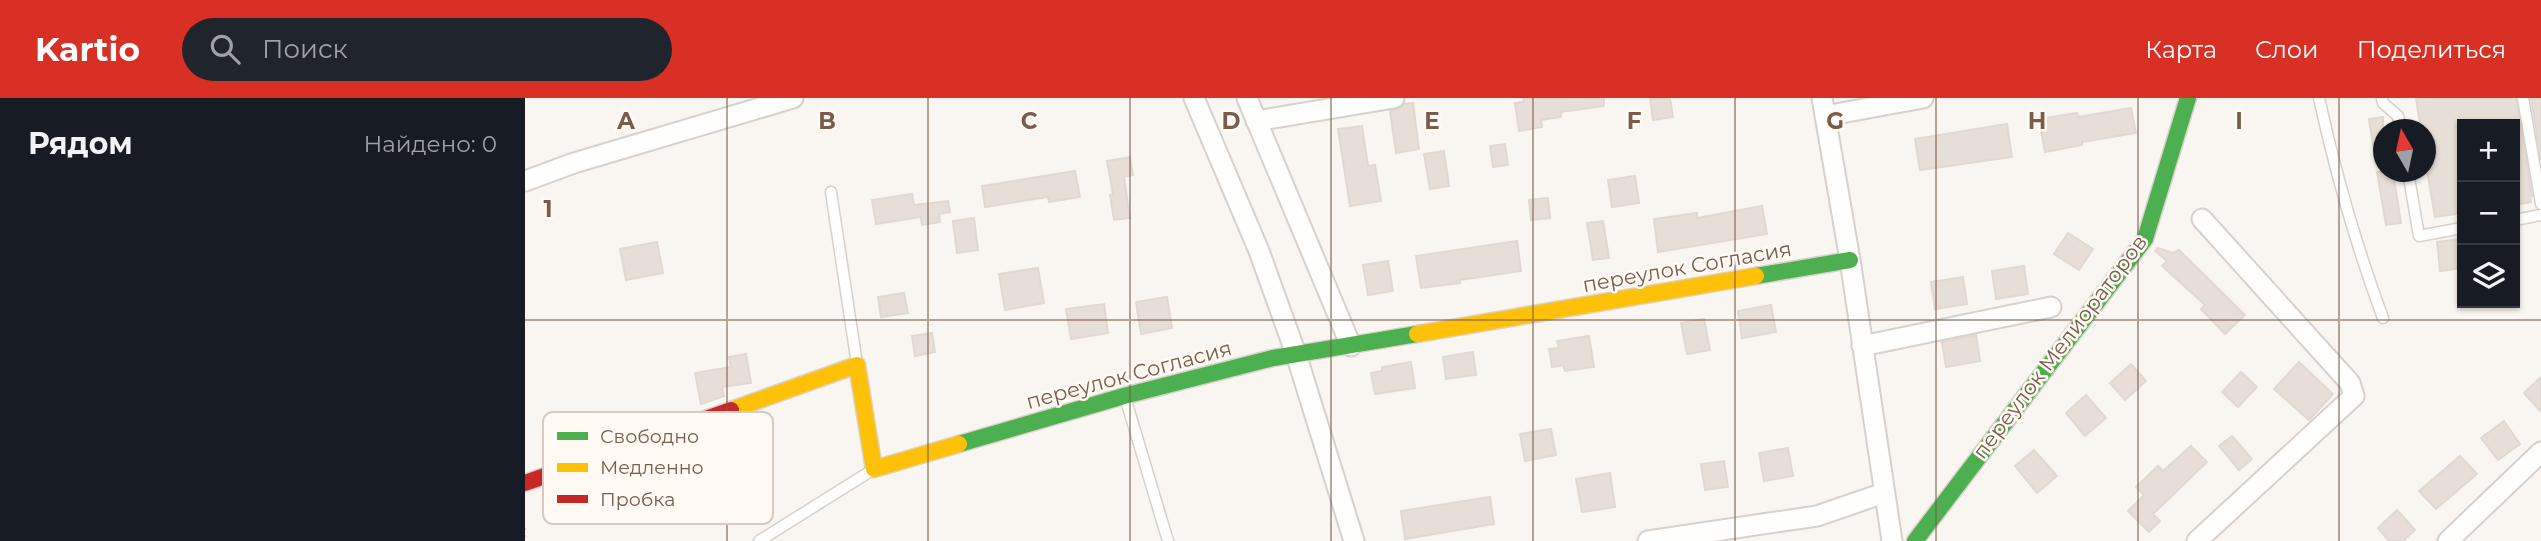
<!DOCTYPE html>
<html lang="ru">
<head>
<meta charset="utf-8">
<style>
	:root { --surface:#171b24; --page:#20242c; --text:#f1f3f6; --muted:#9ea1a6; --line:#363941; --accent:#d93025 }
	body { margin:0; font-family:Montserrat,sans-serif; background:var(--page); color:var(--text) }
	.controls { position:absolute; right:21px; top:21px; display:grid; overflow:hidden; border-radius:0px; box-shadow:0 2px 5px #0004 }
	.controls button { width:63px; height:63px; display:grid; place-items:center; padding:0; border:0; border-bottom:2px solid var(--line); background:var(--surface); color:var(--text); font:35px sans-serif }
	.compass { position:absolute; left:1848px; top:21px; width:63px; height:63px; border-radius:50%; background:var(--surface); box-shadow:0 2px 5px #0004; rotate:351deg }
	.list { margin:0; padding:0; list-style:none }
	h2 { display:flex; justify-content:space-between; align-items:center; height:91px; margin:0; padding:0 28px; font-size:30px }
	h2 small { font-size:23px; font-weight:400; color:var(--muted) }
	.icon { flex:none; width:38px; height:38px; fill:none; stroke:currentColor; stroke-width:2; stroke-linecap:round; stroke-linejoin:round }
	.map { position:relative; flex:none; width:2016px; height:443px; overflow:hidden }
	header { display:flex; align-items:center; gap:42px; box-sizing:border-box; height:98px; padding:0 35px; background:var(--accent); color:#fff }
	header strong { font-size:33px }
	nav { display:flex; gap:38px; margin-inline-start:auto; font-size:24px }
	.search { width:490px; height:63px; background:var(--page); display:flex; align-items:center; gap:18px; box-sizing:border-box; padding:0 24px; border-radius:38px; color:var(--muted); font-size:26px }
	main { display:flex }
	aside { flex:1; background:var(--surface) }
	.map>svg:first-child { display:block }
	.building { fill:#e6ded7; stroke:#e2d8d2; stroke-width:2 }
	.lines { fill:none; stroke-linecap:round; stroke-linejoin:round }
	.lane-casing { stroke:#d7d1cb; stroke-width:13 }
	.street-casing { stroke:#d7d1cb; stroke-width:23 }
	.fast-casing { stroke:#d9d2cb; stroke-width:19 }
	.slow-casing { stroke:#d9d2cb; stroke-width:19 }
	.jam-casing { stroke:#d9d2cb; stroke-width:19 }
	.path { stroke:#dcd5d0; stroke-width:2.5; stroke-dasharray:2 5; stroke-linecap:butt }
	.lane { stroke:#fefefd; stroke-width:10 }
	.street { stroke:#fefefd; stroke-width:19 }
	.fast { stroke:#4caf50; stroke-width:16 }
	.slow { stroke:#ffc107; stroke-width:16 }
	.jam { stroke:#c62828; stroke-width:16 }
	.grid { fill:none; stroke:#7a5c4d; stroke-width:2; stroke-opacity:0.55 }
	.labels { text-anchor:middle; stroke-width:5; stroke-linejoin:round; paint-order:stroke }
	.street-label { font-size:21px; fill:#7a5c4d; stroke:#fffaf3 }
	.key { fill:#fffaf3; stroke:#d7cbc1; stroke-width:2 }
	.key-label { font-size:19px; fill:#7a5c4d }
	.grid-label { font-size:23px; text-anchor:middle; font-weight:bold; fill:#7a5c4d; stroke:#fffaf3; stroke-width:5; stroke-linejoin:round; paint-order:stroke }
</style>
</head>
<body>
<header>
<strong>Kartio</strong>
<div class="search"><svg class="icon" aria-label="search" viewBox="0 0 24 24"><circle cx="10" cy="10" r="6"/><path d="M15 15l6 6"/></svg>Поиск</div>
<nav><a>Карта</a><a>Слои</a><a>Поделиться</a></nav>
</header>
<main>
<aside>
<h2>Рядом<small>Найдено: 0</small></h2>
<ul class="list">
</ul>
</aside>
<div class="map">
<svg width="2016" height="443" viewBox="0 0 2016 443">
	<rect width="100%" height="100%" fill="#f9f5f0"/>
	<path class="building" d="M 998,0 L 1079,0 L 1079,8 L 1036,14 L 1036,19 L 1016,22 L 1017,29 L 994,33 L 990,5 L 999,4 Z
		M 1125,0 L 1145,0 L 1148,19 L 1128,22 Z
		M 1891,0 L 1991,0 L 2007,98 L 2005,98 L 2006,104 L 1990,107 L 1990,26 L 1937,26 L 1937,115 L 1910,119 L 1900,61 L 1900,32 L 1896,32 Z
		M 2006,0 L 2016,0 L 2016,62 Z
		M 888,5 L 894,51 L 871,55 L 865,13 L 876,10 L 879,6 Z
		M 1606,10 L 1611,35 L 1557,44 L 1557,47 L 1520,54 L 1514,21 L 1552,15 L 1553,19 Z
		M 1858,19 L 1858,66 L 1851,66 L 1844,21 Z
		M 1482,26 L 1487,59 L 1395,72 L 1390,41 Z
		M 837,28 L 843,68 L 850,67 L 856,103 L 825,108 L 813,31 Z
		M 980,46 L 983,67 L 968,69 L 965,48 Z
		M 919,53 L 924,88 L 905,91 L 899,56 Z
		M 605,59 L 608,77 L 599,79 L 605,120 L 589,122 L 585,97 L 588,96 L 582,63 Z
		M 550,73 L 555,99 L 524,104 L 523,99 L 460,109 L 457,88 Z
		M 1852,74 L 1868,74 L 1876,125 L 1861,127 Z
		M 1110,78 L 1114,105 L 1087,109 L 1083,82 Z
		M 387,96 L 389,107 L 423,103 L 425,114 L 414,116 L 415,124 L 397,127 L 396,119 L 351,126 L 347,102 Z
		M 1023,100 L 1025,120 L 1006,122 L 1004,102 Z
		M 1237,108 L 1242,136 L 1133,154 L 1129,121 L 1172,115 L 1172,120 Z
		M 449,120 L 453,152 L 432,155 L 428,123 Z
		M 1078,123 L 1084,160 L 1068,162 L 1062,125 Z
		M 1543,135 L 1568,151 L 1554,172 L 1529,156 Z
		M 1937,141 L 1937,170 L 1915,173 L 1912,144 Z
		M 992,143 L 996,173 L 935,182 L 935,185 L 896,190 L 891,158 Z
		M 132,144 L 138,175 L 101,182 L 95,151 Z
		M 1633,150 L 1648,155 L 1654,152 L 1720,217 L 1700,236 L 1676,211 L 1680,207 L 1637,168 L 1642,163 L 1630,153 Z
		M 863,163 L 868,193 L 843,197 L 838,167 Z
		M 1499,168 L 1503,196 L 1471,201 L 1467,173 Z
		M 513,170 L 519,205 L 480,212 L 474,176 Z
		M 1438,179 L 1442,206 L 1410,211 L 1406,184 Z
		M 379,195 L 383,215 L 356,219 L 353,199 Z
		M 642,199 L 647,230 L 616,236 L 611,204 Z
		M 579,206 L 583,235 L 546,241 L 541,211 Z
		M 1246,207 L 1251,234 L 1217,240 L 1213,213 Z
		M 1179,221 L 1185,252 L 1162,256 L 1156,225 Z
		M 407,235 L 410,254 L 390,258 L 387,238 Z
		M 1451,237 L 1455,263 L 1421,269 L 1417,244 Z
		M 1064,238 L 1069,269 L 1040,273 L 1038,267 L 1027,269 L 1024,251 L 1034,250 L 1032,243 Z
		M 948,254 L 951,277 L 921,281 L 918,259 Z
		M 221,256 L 226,285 L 197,289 L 199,298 L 176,306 L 170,275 L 206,269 L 204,259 Z
		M 886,264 L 890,290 L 850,296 L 846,275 L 857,273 L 857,269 Z
		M 1774,264 L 1808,296 L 1784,322 L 1749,291 Z
		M 1606,266 L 1621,283 L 1600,302 L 1585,285 Z
		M 1716,274 L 1732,289 L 1713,309 L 1697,294 Z
		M 2016,279 L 2016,314 L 1999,295 Z
		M 1561,297 L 1581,320 L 1560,338 L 1541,315 Z
		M 1979,323 L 1995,346 L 1973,362 L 1956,340 Z
		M 1026,331 L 1031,357 L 1000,363 L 995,336 Z
		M 1707,338 L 1727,361 L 1714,372 L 1694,348 Z
		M 1666,348 L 1682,364 L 1628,416 L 1635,423 L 1624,434 L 1603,413 L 1619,397 L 1611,389 L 1633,368 L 1638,373 Z
		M 1263,350 L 1268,378 L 1239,383 L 1234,355 Z
		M 1509,352 L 1532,378 L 1512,395 L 1490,368 Z
		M 1935,358 L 1952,376 L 1911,411 L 1894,393 Z
		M 1199,363 L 1203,389 L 1180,392 L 1176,366 Z
		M 1085,375 L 1090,409 L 1057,414 L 1051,381 Z
		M 965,399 L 969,426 L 880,441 L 876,413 Z
		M 1872,412 L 1890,432 L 1878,443 L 1864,443 L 1853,430 Z"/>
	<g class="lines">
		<defs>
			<path id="lane" d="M 1794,0 C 1810,73 1832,150 1858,220
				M 1857,0 L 1858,5 L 1873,18 L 1876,32
				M 1998,0 L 2016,106
				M 1883,74 L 1894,138 L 1937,130
				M 306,94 L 332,266
				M 1990,122 L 2016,117
				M 600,299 L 643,443
				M 234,443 L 349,371"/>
			<path id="street" d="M 669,0 L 734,153 L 771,256 L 829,443
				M 722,0 L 826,248
				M 1297,0 L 1325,162 L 1367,443
				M 1300,18 L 1398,0
				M 731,23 L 869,0
				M 0,83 L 49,65 L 268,0
				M 1337,248 L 1526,209
				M 1123,443 L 1292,418 L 1359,395
				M 1672,443 L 1829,298 L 1825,285 L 1677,121
				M 1923,443 L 2016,354"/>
			<path id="fast" d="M 1231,178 L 1325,162
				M 434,346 L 599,298 L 748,260 L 892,236
				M 1390,443 L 1620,141 L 1663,0"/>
			<path id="slow" d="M 892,236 L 1231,178
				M 206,312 L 332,267 L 349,371 L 434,346"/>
			<path id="jam" d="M 0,385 L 206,312"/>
		</defs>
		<use href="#lane" class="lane-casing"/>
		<use href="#street" class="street-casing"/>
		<use href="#fast" class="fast-casing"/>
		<use href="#slow" class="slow-casing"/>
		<use href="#jam" class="jam-casing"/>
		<path class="path" d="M 0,430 L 0,443"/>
		<use href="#lane" class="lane"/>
		<use href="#street" class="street"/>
		<use href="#fast" class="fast"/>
		<use href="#slow" class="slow"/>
		<use href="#jam" class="jam"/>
	</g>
	<path class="grid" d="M 202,0 L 202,443M 403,0 L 403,443M 605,0 L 605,443M 806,0 L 806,443M 1008,0 L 1008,443M 1210,0 L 1210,443M 1411,0 L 1411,443M 1613,0 L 1613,443M 1814,0 L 1814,443M 0,222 L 2016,222"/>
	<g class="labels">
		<g class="street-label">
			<text transform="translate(1162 169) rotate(-10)" y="7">переулок Согласия</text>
			<text transform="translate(1535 249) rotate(-53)" y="7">переулок Мелиораторов</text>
			<text transform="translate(604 277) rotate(-15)" y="7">переулок Согласия</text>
		</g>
	</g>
	<rect x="18" y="314" width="230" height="112" rx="10" class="key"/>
	<rect x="32" y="334" width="31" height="8" fill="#4caf50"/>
	<rect x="32" y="365" width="31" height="9" fill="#ffc107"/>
	<rect x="32" y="397" width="31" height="8" fill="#c62828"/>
	<g class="key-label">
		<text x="75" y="345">Свободно</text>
		<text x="75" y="376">Медленно</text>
		<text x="75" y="408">Пробка</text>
	</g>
	<g class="grid-label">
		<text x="101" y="31">A</text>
		<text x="302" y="31">B</text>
		<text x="504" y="31">C</text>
		<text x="706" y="31">D</text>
		<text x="907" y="31">E</text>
		<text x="1109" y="31">F</text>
		<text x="1310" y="31">G</text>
		<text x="1512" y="31">H</text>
		<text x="1714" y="31">I</text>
		<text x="23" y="119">1</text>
	</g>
</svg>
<div class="controls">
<button>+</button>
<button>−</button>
<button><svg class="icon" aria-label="layers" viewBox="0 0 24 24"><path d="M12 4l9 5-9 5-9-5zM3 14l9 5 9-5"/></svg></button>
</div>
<svg class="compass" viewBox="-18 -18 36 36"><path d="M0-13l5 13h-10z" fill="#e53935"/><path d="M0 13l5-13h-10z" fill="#9ea1a6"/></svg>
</div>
</main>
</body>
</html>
